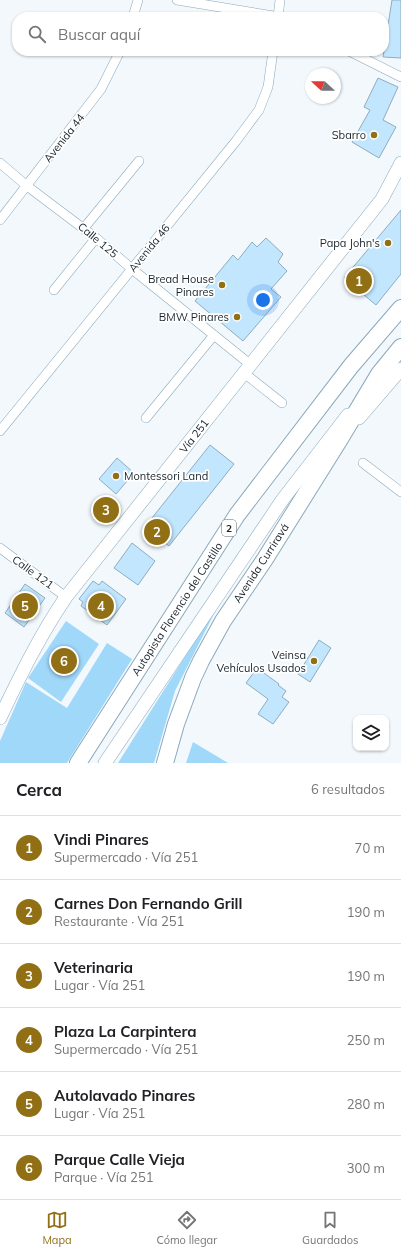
<!DOCTYPE html>
<html lang="es">
<head>
<meta charset="utf-8">
<style>
	:root { --surface:#fff; --page:#f2f2f2; --text:#202124; --muted:#757577; --line:#e0e0e0; --accent:#916f15 }
	body { margin:0; font-family:Mulish,sans-serif; background:var(--page); color:var(--text) }
	.controls { position:absolute; right:12px; bottom:12px; display:grid; overflow:hidden; border-radius:8px; box-shadow:0 1px 3px #0004 }
	.controls button { width:36px; height:36px; display:grid; place-items:center; padding:0; border:0; border-bottom:1px solid var(--line); background:var(--surface); color:var(--text); font:20px sans-serif }
	.compass { position:absolute; left:305px; top:68px; width:36px; height:36px; border-radius:50%; background:var(--surface); box-shadow:0 1px 3px #0004; rotate:291deg }
	.you { position:absolute; left:263px; top:300px; width:14px; height:14px; margin:-10px; border:3px solid #fff; border-radius:50%; background:#1a73e8; box-shadow:0 0 0 6px #1a73e833 }
	.badge { display:grid; place-items:center; width:26px; height:26px; border-radius:50%; background:var(--accent); color:#fff; font-size:13px; font-weight:700 }
	.pin { position:absolute; translate:-50% -50%; border:2px solid #fff; box-shadow:0 1px 4px #0006 }
	.list { margin:0; padding:0; list-style:none }
	h2 { display:flex; justify-content:space-between; align-items:center; height:52px; margin:0; padding:0 16px; font-size:17px }
	h2 small { font-size:13px; font-weight:400; color:var(--muted) }
	.list li { display:grid; grid-template-columns:26px 1fr auto; gap:12px; align-items:center; box-sizing:border-box; height:64px; padding:0 16px; border-top:1px solid var(--line) }
	.list b { display:block; font-size:15px; white-space:nowrap }
	.list p { margin:0; font-size:13px; white-space:nowrap; color:var(--muted) }
	.list em { font-size:13px; font-style:normal; color:var(--muted) }
	.icon { flex:none; width:22px; height:22px; fill:none; stroke:currentColor; stroke-width:2; stroke-linecap:round; stroke-linejoin:round }
	.map { position:relative; flex:none; width:401px; height:763px; overflow:hidden }
	.search { position:absolute; background:var(--surface); box-shadow:0 1px 3px #0004; left:12px; right:12px; top:12px; height:44px; display:flex; align-items:center; gap:10px; box-sizing:border-box; padding:0 14px; border-radius:16px; color:var(--muted); font-size:15px }
	.sheet { height:436px; background:var(--surface) }
	nav { display:flex; justify-content:space-around; align-items:center; box-sizing:border-box; height:56px; border-top:1px solid var(--line); background:var(--surface); font-size:11px; color:var(--muted) }
	nav a { display:grid; justify-items:center; gap:2px }
	nav .on { color:var(--accent) }
	.map>svg:first-child { display:block }
	.green { fill:#a0d8fa }
	.building { fill:#c1e6fd; stroke:#8eadc0 }
	.lines { fill:none; stroke-linecap:round; stroke-linejoin:round }
	.street-casing { stroke:#8aa9bc; stroke-width:10 }
	.secondary-casing { stroke:#8aa9bc; stroke-width:14 }
	.highway-casing { stroke:#8aa9bc; stroke-width:18 }
	.street { stroke:#fff; stroke-width:9 }
	.secondary { stroke:#fff; stroke-width:13 }
	.highway { stroke:#fff; stroke-width:16 }
	.poi-dot { fill:#916f15; stroke:#fff; stroke-width:1.5 }
	.labels { text-anchor:middle; stroke-width:3.5; stroke-linejoin:round; paint-order:stroke }
	.shield { fill:#fff; stroke:#5d656b; stroke-width:1 }
	.shield-label { font-size:10px; font-weight:bold; fill:#17232b }
	.poi-label { font-size:11px; fill:#17232b; stroke:#fff; text-anchor:end }
	.street-label { font-size:11px; fill:#17232b; stroke:#fff }
</style>
</head>
<body>
<div class="map">
<svg width="401" height="763" viewBox="0 0 401 763">
	<rect width="100%" height="100%" fill="#f2f8fc"/>
	<path class="green" d="M 222,598 L 175,691 L 154,763 L 118,763 Z
		M 66,621 L 99,644 L 61,702 L 28,678 Z
		M 107,643 L 132,659 L 67,763 L 0,763 L 0,741 L 26,682 L 67,708 Z
		M 193,742 L 228,763 L 186,763 Z"/>
	<path class="building" d="M 392,0 L 401,0 L 401,58 L 383,57 Z
		M 378,78 L 398,87 L 383,120 L 396,127 L 379,158 L 352,142 L 370,110 L 364,107 Z
		M 401,210 L 401,274 L 376,305 L 344,278 Z
		M 266,238 L 283,254 L 278,262 L 287,271 L 271,289 L 281,297 L 243,341 L 195,301 L 233,255 L 238,260 L 252,242 L 257,247 Z
		M 210,445 L 234,464 L 169,546 L 144,528 Z
		M 117,458 L 134,473 L 116,494 L 99,479 Z
		M 106,498 L 118,508 L 106,522 L 94,512 Z
		M 132,543 L 155,561 L 138,585 L 114,568 Z
		M 93,581 L 99,585 L 102,581 L 126,599 L 107,625 L 81,606 L 83,602 L 79,599 Z
		M 25,584 L 45,598 L 24,627 L 5,613 Z
		M 319,640 L 331,648 L 310,682 L 298,674 Z
		M 257,668 L 279,684 L 278,685 L 286,691 L 282,697 L 289,702 L 273,724 L 258,714 L 268,699 L 246,683 Z"/>
	<g class="lines">
		<defs>
			<path id="street" d="M 177,0 L 280,17
				M 133,17 L 138,0
				M 278,17 L 280,0
				M 349,51 L 401,77
				M 0,163 L 27,186 L 96,238 L 132,269 L 251,365
				M 0,220 L 101,89 L 120,51
				M 84,228 L 139,161
				M 54,290 L 96,238
				M 244,373 L 282,403
				M 146,418 L 214,335
				M 0,431 L 236,141 L 259,110 L 268,87 L 273,51
				M 363,463 L 401,492
				M 0,548 L 66,597"/>
			<path id="secondary" d="M 359,418 L 401,369
				M 0,718 C 20,676 40,635 66,597 L 382,199 L 401,163
				M 105,763 L 283,499 L 348,415"/>
			<path id="highway" d="M 78,763 L 237,515 L 351,366 L 401,308
				M 165,763 L 176,724 L 193,678 L 201,661 L 223,621 L 265,559 L 340,439 L 379,374 L 401,347"/>
		</defs>
		<use href="#street" class="street-casing"/>
		<use href="#secondary" class="secondary-casing"/>
		<use href="#highway" class="highway-casing"/>
		<use href="#street" class="street"/>
		<use href="#secondary" class="secondary"/>
		<use href="#highway" class="highway"/>
	</g>
	<g class="poi-dot">
		<circle cx="374" cy="135" r="4"/>
		<circle cx="388" cy="243" r="4"/>
		<circle cx="222" cy="285" r="4"/>
		<circle cx="237" cy="317" r="4"/>
		<circle cx="116" cy="476" r="4"/>
		<circle cx="314" cy="661" r="4"/>
	</g>
	<g class="labels">
		<rect class="shield" x="222" y="520" width="14" height="16" rx="3"/>
		<g class="shield-label">
			<text x="229" y="532">2</text>
		</g>
		<g class="poi-label">
			<text x="366" y="139">Sbarro</text>
			<text x="380" y="247">Papa John's</text>
			<text x="214" y="283">Bread House<tspan x="214" dy="13">Pinares</tspan></text>
			<text x="229" y="321">BMW Pinares</text>
			<text x="124" y="480" text-anchor="start">Montessori Land</text>
			<text x="306" y="659">Veinsa<tspan x="306" dy="13">Vehículos Usados</tspan></text>
		</g>
		<g class="street-label">
			<text transform="translate(64 138) rotate(-52)" y="4">Avenida 44</text>
			<text transform="translate(98 240) rotate(40)" y="4">Calle 125</text>
			<text transform="translate(149 248) rotate(-51)" y="4">Avenida 46</text>
			<text transform="translate(194 436) rotate(-52)" y="4">Vía 251</text>
			<text transform="translate(261 563) rotate(-57)" y="4">Avenida Curriravá</text>
			<text transform="translate(33 572) rotate(36)" y="4">Calle 121</text>
			<text transform="translate(177 609) rotate(-57)" y="4">Autopista Florencio del Castillo</text>
		</g>
	</g>
</svg>
<div class="controls">
<button><svg class="icon" aria-label="layers" viewBox="0 0 24 24"><path d="M12 4l9 5-9 5-9-5zM3 14l9 5 9-5"/></svg></button>
</div>
<svg class="compass" viewBox="-18 -18 36 36"><path d="M0-13l5 13h-10z" fill="#e53935"/><path d="M0 13l5-13h-10z" fill="#757577"/></svg>
<div class="you"></div>
<div class="pin badge" style="left:359px;top:281px">1</div>
<div class="pin badge" style="left:157px;top:532px">2</div>
<div class="pin badge" style="left:106px;top:510px">3</div>
<div class="pin badge" style="left:101px;top:606px">4</div>
<div class="pin badge" style="left:25px;top:606px">5</div>
<div class="pin badge" style="left:64px;top:661px">6</div>
<div class="search"><svg class="icon" aria-label="search" viewBox="0 0 24 24"><circle cx="10" cy="10" r="6"/><path d="M15 15l6 6"/></svg>Buscar aquí</div>
</div>
<section class="sheet">
<h2>Cerca<small>6 resultados</small></h2>
<ul class="list">
<li><span class="badge">1</span><div><b>Vindi Pinares</b><p>Supermercado · Vía 251</p></div><em>70 m</em></li>
<li><span class="badge">2</span><div><b>Carnes Don Fernando Grill</b><p>Restaurante · Vía 251</p></div><em>190 m</em></li>
<li><span class="badge">3</span><div><b>Veterinaria</b><p>Lugar · Vía 251</p></div><em>190 m</em></li>
<li><span class="badge">4</span><div><b>Plaza La Carpintera</b><p>Supermercado · Vía 251</p></div><em>250 m</em></li>
<li><span class="badge">5</span><div><b>Autolavado Pinares</b><p>Lugar · Vía 251</p></div><em>280 m</em></li>
<li><span class="badge">6</span><div><b>Parque Calle Vieja</b><p>Parque · Vía 251</p></div><em>300 m</em></li>
</ul>
</section>
<nav>
<a class="on"><svg class="icon" aria-label="map" viewBox="0 0 24 24"><path d="M3 6l6-2 6 2 6-2v14l-6 2-6-2-6 2zM9 4v14M15 6v14"/></svg>Mapa</a>
<a><svg class="icon" aria-label="directions" viewBox="0 0 24 24"><path d="M12 3l9 9-9 9-9-9zM9 14v-3h6M13 9l2 2-2 2"/></svg>Cómo llegar</a>
<a><svg class="icon" aria-label="saved" viewBox="0 0 24 24"><path d="M7 4h10v16l-5-4-5 4z"/></svg>Guardados</a>
</nav>
</body>
</html>
